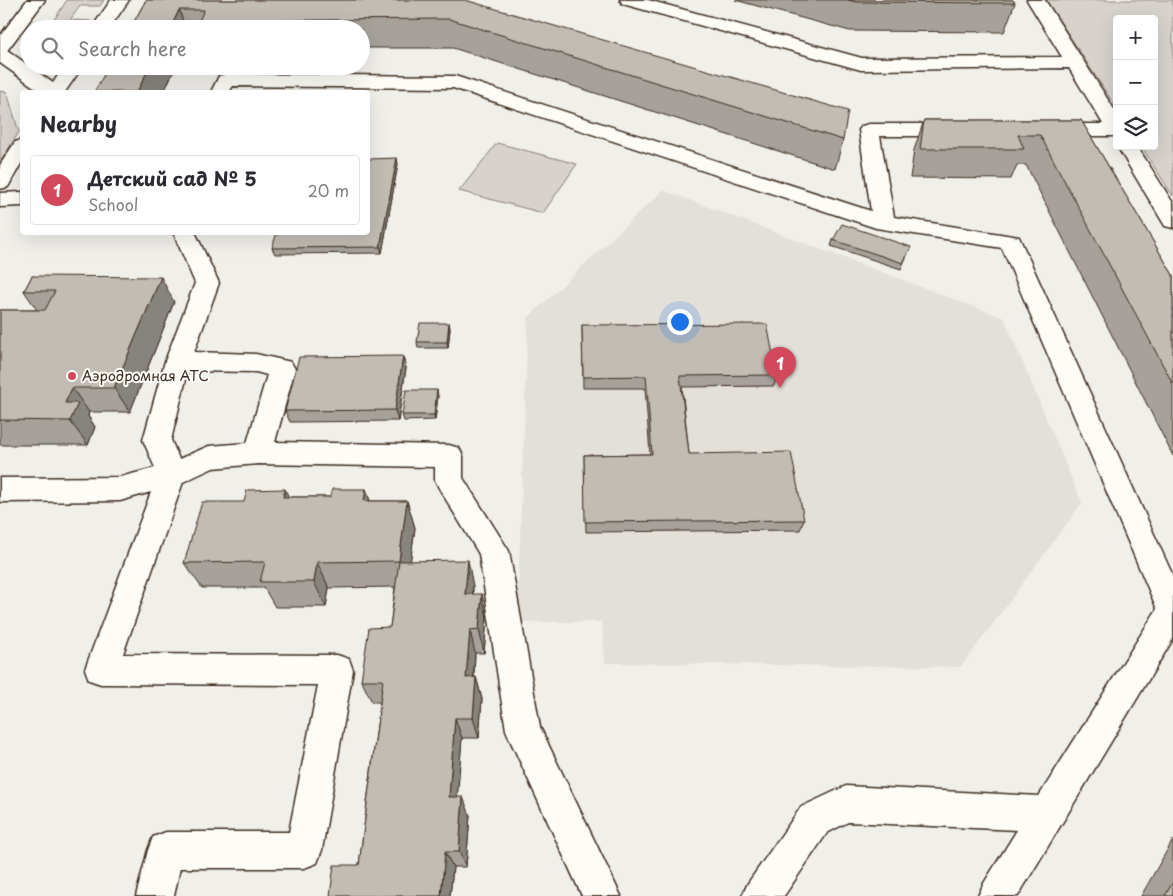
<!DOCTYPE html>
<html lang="en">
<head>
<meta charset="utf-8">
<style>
	:root { --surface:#fff; --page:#f7f7f7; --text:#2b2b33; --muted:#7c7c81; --line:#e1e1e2; --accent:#d1495b }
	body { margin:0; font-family:"Playpen Sans",sans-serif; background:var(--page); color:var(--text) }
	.controls { position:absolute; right:15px; top:15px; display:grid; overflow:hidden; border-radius:5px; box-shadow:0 5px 20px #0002 }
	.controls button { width:45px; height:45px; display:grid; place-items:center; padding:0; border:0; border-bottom:1px solid var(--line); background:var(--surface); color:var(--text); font:25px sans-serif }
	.you { position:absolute; left:679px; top:321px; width:18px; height:18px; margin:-12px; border:4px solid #fff; border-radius:50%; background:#1a73e8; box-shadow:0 0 0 8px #1a73e833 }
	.badge { display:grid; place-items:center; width:32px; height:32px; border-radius:50%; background:var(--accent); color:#fff; font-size:16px; font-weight:700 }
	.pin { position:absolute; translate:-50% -41px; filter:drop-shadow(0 1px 2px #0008) }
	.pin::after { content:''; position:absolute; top:26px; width:18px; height:15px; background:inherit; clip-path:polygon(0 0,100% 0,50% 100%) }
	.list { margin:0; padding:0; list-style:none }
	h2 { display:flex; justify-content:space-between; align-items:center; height:65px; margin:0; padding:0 20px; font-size:21px }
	h2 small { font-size:16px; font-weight:400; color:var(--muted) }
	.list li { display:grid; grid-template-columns:32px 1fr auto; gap:15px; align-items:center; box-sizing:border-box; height:70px; margin:0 10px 10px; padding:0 10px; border:1px solid var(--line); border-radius:5px }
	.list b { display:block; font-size:19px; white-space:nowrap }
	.list p { margin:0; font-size:16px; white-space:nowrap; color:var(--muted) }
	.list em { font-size:16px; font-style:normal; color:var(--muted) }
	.icon { flex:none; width:28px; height:28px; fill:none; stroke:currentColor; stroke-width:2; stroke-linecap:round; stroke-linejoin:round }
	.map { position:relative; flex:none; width:1173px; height:896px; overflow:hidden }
	.search { position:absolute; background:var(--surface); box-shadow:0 5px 20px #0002; left:20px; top:20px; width:350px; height:55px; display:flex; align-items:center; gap:12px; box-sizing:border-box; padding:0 18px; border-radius:28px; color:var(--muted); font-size:19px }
	.panel { position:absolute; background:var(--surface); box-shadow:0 5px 20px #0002; left:20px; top:90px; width:350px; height:145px; border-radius:5px }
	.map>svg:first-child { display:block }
	.built { fill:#e3e0da }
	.green { fill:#d7d2cc; stroke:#897e75 }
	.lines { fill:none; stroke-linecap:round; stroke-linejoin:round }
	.minor-casing { stroke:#3b2a1e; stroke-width:3 }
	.major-casing { stroke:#3b2a1e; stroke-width:3 }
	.minor { fill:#fdfcf7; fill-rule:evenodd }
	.major { fill:#fdfcf7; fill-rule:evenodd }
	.wall { fill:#a6a29b; stroke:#3b2a1e }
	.shaded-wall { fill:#87847e; stroke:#3b2a1e }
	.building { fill:#c1bcb4; stroke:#3b2a1e }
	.poi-dot { fill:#d1495b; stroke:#fdfcf7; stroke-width:2 }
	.labels { text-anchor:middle; stroke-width:4; stroke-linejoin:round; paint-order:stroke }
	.poi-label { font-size:14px; fill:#3b2a1e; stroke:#fdfcf7; text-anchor:start }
</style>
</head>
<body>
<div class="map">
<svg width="1173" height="896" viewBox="0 0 1173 896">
	<rect width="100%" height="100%" fill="#f1efea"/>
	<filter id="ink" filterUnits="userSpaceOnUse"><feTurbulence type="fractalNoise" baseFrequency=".02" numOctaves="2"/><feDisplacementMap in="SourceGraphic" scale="10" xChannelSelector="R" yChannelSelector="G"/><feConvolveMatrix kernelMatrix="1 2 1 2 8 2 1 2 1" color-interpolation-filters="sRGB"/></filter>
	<g filter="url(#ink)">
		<path class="built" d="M 663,190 L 1004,318 L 1082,503 L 961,667 L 605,663 L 602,622 L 517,622 L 528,318 Z"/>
		<path class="green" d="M 67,0 L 104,0 L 100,6 L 80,6 L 70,20 L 91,21 L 85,29 L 48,29 Z
			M 1046,0 L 1173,0 L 1173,196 L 1141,146 L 1154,146 L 1154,19 L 1117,19 L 1117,109 Z
			M 0,91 L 7,92 L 19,132 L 0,162 Z
			M 497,143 L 577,164 L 543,213 L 459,191 Z"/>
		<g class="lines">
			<defs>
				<path id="minor" d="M 111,0 L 129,0 L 109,29 L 91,29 Z
					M 620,0 L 648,0 L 862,58 L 1062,57 L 1027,0 L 1045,0 L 1117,114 L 1117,136 L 1050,136 L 1043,134 L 1040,130 L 1043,126 L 1050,124 L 1103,124 L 1069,68 L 861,70 L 623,4 Z
					M 0,48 L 7,50 L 53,83 L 64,66 L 83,66 L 65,92 L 41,92 L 0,63 Z
					M 226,74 L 455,76 L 871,211 L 859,130 L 862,126 L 869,124 L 957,124 L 964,126 L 967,130 L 964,134 L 957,136 L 880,136 L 894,217 L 1019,237 L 1173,576 L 1173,639 L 1018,896 L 978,896 L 984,883 L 1017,830 L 848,822 L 827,833 L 784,896 L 742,896 L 748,883 L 801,807 L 846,786 L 1039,796 L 1157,609 L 1002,248 L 876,228 L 453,88 L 233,86 L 229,92 L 211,92 L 219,76 Z
					M 22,140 L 22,162 L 8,187 L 0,189 L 0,165 L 15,142 Z
					M 1117,146 L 1137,146 L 1173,203 L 1173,228 L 1165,226 Z
					M 22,192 L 22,206 L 0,207 L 0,193 Z
					M 173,232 L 195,232 L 219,283 L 194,352 L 256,354 L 291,362 L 295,369 L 275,442 L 449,445 L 459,448 L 463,456 L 463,478 L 509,551 L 540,727 L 621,896 L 582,896 L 511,742 L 506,730 L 479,554 L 439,488 L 435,480 L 435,467 L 258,464 L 213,468 L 183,482 L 123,654 L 337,655 L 349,659 L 353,670 L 322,850 L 317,863 L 304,868 L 180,868 L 174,896 L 136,896 L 148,850 L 153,837 L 166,832 L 289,832 L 318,685 L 101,684 L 89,680 L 85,669 L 151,492 L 120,501 L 0,502 L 0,478 L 120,477 L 155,468 L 143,440 L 165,361 L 195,283 ZM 188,371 L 256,372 L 267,375 L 247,443 L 209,446 L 179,459 L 171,440 Z"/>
				<path id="major" d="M 27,0 L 45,0 L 6,52 L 0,53 L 0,36 Z"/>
			</defs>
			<use href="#minor" class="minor-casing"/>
			<use href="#major" class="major-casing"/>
			<use href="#minor" class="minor"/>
			<use href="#major" class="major"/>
		</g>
		<path class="wall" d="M 146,0 L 465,0 L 843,140 L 835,169 L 453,48 L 361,48 L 361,29 L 130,29 Z
			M 735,0 L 1013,0 L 1015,3 L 1004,32 L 850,31 Z
			M 924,120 L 1081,120 L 1173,275 L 1173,456 L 1026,165 L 1017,165 L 1011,179 L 910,178 L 914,150 Z
			M 398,164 L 382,253 L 275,254 L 272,248 L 368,232 Z
			M 833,240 L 908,253 L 901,269 L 831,246 Z
			M 32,276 L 174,302 L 130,412 L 89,412 L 88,416 L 95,427 L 88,445 L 0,445 L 0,310 L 37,310 L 24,291 Z
			M 449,323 L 450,329 L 448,348 L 418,348 L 417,342 Z
			M 582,325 L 777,375 L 774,386 L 682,387 L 689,454 L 804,520 L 800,530 L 586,532 L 584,455 L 650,454 L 645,388 L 583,388 Z
			M 403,356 L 406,368 L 398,421 L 290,422 L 285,411 Z
			M 438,396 L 435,420 L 404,421 L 402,415 Z
			M 366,489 L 370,501 L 407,501 L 415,528 L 410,561 L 473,586 L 473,594 L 487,618 L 484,653 L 475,653 L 474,677 L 476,677 L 482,699 L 479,738 L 462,738 L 457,797 L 470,815 L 466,867 L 453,867 L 450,896 L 330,896 L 359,865 L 380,702 L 372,702 L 361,680 L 390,627 L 395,587 L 329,588 L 326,607 L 275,607 L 264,588 L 202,588 L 184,563 L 244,502 L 289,497 L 330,497 Z
			M 1173,840 L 1173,896 L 1141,896 Z"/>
		<path class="shaded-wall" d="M 179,10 L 186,29 L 170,29 Z
			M 150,66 L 176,66 L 164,92 L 137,92 Z
			M 397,158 L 398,164 L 382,253 L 380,247 Z
			M 161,277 L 174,302 L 130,412 L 114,388 Z
			M 449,323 L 450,329 L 448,348 L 447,342 Z
			M 403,356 L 406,368 L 398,421 L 395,410 Z
			M 72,388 L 89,412 L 88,416 L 95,427 L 88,445 L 70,421 L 65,403 Z
			M 437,390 L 438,396 L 435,420 L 434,415 Z
			M 285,489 L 298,517 L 283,497 Z
			M 366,489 L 375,516 L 364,501 Z
			M 407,501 L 415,528 L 407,587 L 399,561 Z
			M 468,560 L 473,586 L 471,618 L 465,594 Z
			M 317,562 L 329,588 L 326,607 L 314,582 Z
			M 482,594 L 487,618 L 484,653 L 479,629 Z
			M 470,630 L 475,653 L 472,700 L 466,678 Z
			M 476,677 L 482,699 L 479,738 L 473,718 Z
			M 455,718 L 462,738 L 456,815 L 449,797 Z
			M 463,797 L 470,815 L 466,867 L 459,852 Z
			M 445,852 L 453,867 L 450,896 L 441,896 Z"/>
		<path class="building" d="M 146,0 L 465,0 L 848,111 L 843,140 L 449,19 L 199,21 L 204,10 L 179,10 L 170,29 L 130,29 Z
			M 848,0 L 1013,0 L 1015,3 L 857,2 Z
			M 109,66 L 150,66 L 137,92 L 94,92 Z
			M 924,120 L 1081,120 L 1173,275 L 1173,384 L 1040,135 L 1018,135 L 1024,149 L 920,149 Z
			M 397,158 L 380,247 L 272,248 L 277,232 L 368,232 L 368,159 Z
			M 842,224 L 911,247 L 903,263 L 833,240 Z
			M 32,276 L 161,277 L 114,388 L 72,388 L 65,403 L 78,403 L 70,421 L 0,420 L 0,310 L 45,310 L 55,291 L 24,291 Z
			M 420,323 L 449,323 L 447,342 L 417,342 Z
			M 767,324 L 777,375 L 680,376 L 689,454 L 791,452 L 804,520 L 585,522 L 584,455 L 652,454 L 646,376 L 583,377 L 582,325 Z
			M 403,356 L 395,410 L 285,411 L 299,357 Z
			M 406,390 L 437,390 L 434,415 L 402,415 Z
			M 285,489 L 283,497 L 330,497 L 332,489 L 366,489 L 364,501 L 407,501 L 399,561 L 317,562 L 314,582 L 260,582 L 265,562 L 184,563 L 202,502 L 244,502 L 247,490 Z
			M 468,560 L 465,594 L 482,594 L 479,629 L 470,630 L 466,678 L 476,677 L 473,718 L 455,718 L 449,797 L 463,797 L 459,852 L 445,852 L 441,896 L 330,896 L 334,865 L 359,865 L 383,680 L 361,680 L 369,628 L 390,627 L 399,561 Z
			M 1173,882 L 1173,896 L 1165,896 Z"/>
	</g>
	<circle class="poi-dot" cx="72" cy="376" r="5"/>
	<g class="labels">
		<g class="poi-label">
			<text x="82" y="381">Аэродромная АТС</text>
		</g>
	</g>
</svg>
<div class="controls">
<button>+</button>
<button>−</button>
<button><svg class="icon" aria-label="layers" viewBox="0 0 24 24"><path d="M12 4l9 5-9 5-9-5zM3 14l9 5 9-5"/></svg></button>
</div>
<div class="you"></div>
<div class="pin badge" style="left:780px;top:388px">1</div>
<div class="search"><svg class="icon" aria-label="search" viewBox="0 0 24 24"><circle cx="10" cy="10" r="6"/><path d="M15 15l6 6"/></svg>Search here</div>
<section class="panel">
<h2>Nearby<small></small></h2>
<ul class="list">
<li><span class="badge">1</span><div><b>Детский сад № 5</b><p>School</p></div><em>20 m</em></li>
</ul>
</section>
</div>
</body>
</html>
